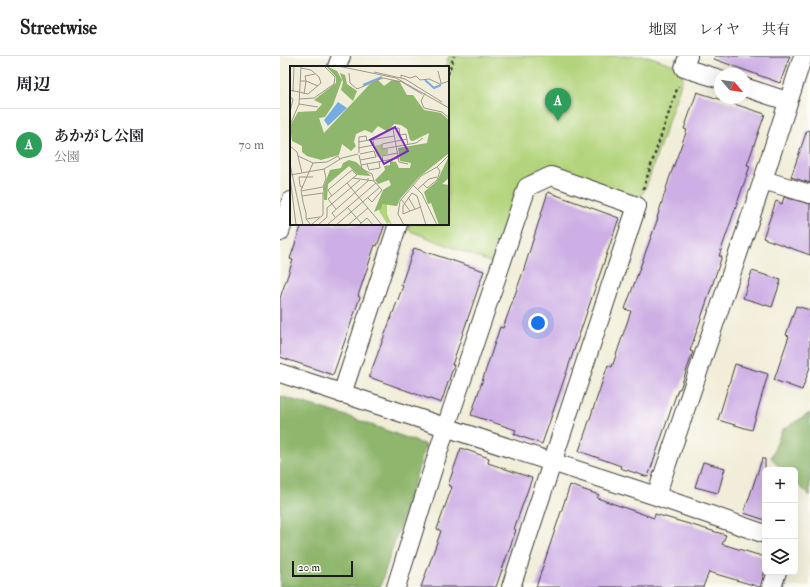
<!DOCTYPE html>
<html lang="ja">
<head>
<meta charset="utf-8">
<style>
	:root { --surface:#fff; --page:#f6f6f6; --text:#202124; --muted:#757577; --line:#e0e0e0; --accent:#1f6fb2 }
	body { margin:0; font-family:"IM FELL Double Pica","Noto Serif JP",serif; background:var(--page); color:var(--text) }
	.controls { position:absolute; right:12px; bottom:12px; display:grid; overflow:hidden; border-radius:6px; box-shadow:0 4px 16px #0002 }
	.controls button { width:36px; height:36px; display:grid; place-items:center; padding:0; border:0; border-bottom:1px solid var(--line); background:var(--surface); color:var(--text); font:20px sans-serif }
	.compass { position:absolute; left:434px; top:12px; width:36px; height:36px; border-radius:50%; background:var(--surface); box-shadow:0 4px 16px #0002; rotate:119deg }
	.scale { position:absolute; left:12px; bottom:10px; width:61px; box-sizing:border-box; padding-left:4px; border:2px solid #1c1c1c; border-top:0; font-size:11px; line-height:14px; white-space:nowrap; color:#1c1c1c; -webkit-text-stroke:3px #fdfcf7; paint-order:stroke }
	.you { position:absolute; left:258px; top:267px; width:14px; height:14px; margin:-10px; border:3px solid #fff; border-radius:50%; background:#1a73e8; box-shadow:0 0 0 6px #1a73e833 }
	.badge { display:grid; place-items:center; width:26px; height:26px; border-radius:50%; background:var(--accent); color:#fff; font-size:13px; font-weight:700 }
	.pin { position:absolute; translate:-50% -33px; filter:drop-shadow(0 1px 2px #0008) }
	.pin::after { content:''; position:absolute; top:21px; width:14px; height:12px; background:inherit; clip-path:polygon(0 0,100% 0,50% 100%) }
	.list { margin:0; padding:0; list-style:none }
	h2 { display:flex; justify-content:space-between; align-items:center; height:52px; margin:0; padding:0 16px; font-size:17px }
	h2 small { font-size:13px; font-weight:400; color:var(--muted) }
	.list li { display:grid; grid-template-columns:26px 1fr auto; gap:12px; align-items:center; box-sizing:border-box; height:72px; padding:0 16px; border-top:1px solid var(--line) }
	.list b { display:block; font-size:15px; white-space:nowrap }
	.list p { margin:0; font-size:13px; white-space:nowrap; color:var(--muted) }
	.list em { font-size:13px; font-style:normal; color:var(--muted) }
	.icon { flex:none; width:22px; height:22px; fill:none; stroke:currentColor; stroke-width:2; stroke-linecap:round; stroke-linejoin:round }
	.map { position:relative; flex:none; width:530px; height:531px; overflow:hidden }
	header { display:flex; align-items:center; gap:24px; box-sizing:border-box; height:56px; padding:0 20px; background:var(--surface); border-bottom:1px solid var(--line) }
	header strong { font-size:19px }
	nav { display:flex; gap:22px; margin-inline-start:auto; font-size:14px }
	main { display:flex }
	aside { flex:1; background:var(--surface) }
	.map>svg:first-child { display:block }
	.green { fill:#b3d47c; stroke:#68784c }
	.forest { fill:#8eb66c; stroke:#556944 }
	.building { fill:#cdaee5 }
	.lines { fill:none; stroke-linecap:round; stroke-linejoin:round }
	.minor-casing { stroke:#3c3b38; stroke-width:20 }
	.path { stroke:#3c3b38; stroke-width:2.5; stroke-dasharray:3 3; stroke-linecap:butt }
	.minor { stroke:#fff; stroke-width:18 }
	.inset-river { fill:none; stroke:#76ace4; stroke-width:2 }
	.inset-road { fill:none; stroke:#9c998d; stroke-width:1 }
	.view { fill:#7b2cbf; fill-opacity:0.15; stroke:#7b2cbf; stroke-width:2 }
	.inset-edge { fill:none; stroke:#1c1c1c; stroke-width:2 }
</style>
</head>
<body>
<header>
<strong>Streetwise</strong>
<nav><a>地図</a><a>レイヤ</a><a>共有</a></nav>
</header>
<main>
<aside>
<h2>周辺<small></small></h2>
<ul class="list">
<li><span class="badge" style="background:#2e9e5b">A</span><div><b>あかがし公園</b><p>公園</p></div><em>70 m</em></li>
</ul>
</aside>
<div class="map">
<svg width="530" height="531" viewBox="0 0 530 531">
	<rect width="100%" height="100%" fill="#fdfcf7"/>
	<filter id="ink" filterUnits="userSpaceOnUse"><feTurbulence type="fractalNoise" baseFrequency=".025" numOctaves="2"/><feDisplacementMap in="SourceGraphic" scale="8" xChannelSelector="R" yChannelSelector="G"/><feConvolveMatrix kernelMatrix="1 2 1 2 8 2 1 2 1" color-interpolation-filters="sRGB"/></filter>
	<filter id="wash" filterUnits="userSpaceOnUse"><feTurbulence type="fractalNoise" baseFrequency=".012" numOctaves="4" result="noise"/><feDisplacementMap in="SourceGraphic" scale="16" xChannelSelector="R" yChannelSelector="G"/><feGaussianBlur stdDeviation="0.9" result="paint"/><feColorMatrix in="noise" values="0 0 0 0 0 0 0 0 0 0 0 0 0 0 0 0 0 1.4 0 .05"/><feComposite in="paint" operator="in"/></filter>
	<g filter="url(#wash)">
		<rect width="100%" height="100%" fill="#f1edd8"/>
		<path class="green" d="M 169,0 L 368,0 L 397,10 L 403,21 L 367,128 L 357,150 L 356,140 L 265,110 L 241,124 L 212,207 L 128,174 L 130,168 L 168,168 L 168,11 L 165,11 Z"/>
		<path class="forest" d="M 0,340 L 64,359 L 146,389 L 100,531 L 0,531 Z
			M 530,357 L 530,440 L 515,426 L 515,414 L 503,414 L 491,402 L 502,374 Z"/>
		<g id="blocks">
			<path class="building" d="M 435,0 L 510,0 L 500,27 L 434,3 Z
				M 417,36 L 485,58 L 467,109 L 470,110 L 439,200 L 442,200 L 410,295 L 413,296 L 400,333 L 398,333 L 368,421 L 340,412 L 341,410 L 299,395 L 328,309 L 332,311 L 351,255 L 345,253 L 378,162 L 377,162 L 390,120 L 407,74 L 404,73 Z
				M 527,74 L 530,75 L 530,127 L 511,121 Z
				M 268,136 L 339,162 L 262,388 L 234,378 L 236,374 L 191,359 L 220,271 L 223,272 L 243,216 Z
				M 504,141 L 530,148 L 530,199 L 483,182 L 496,145 L 502,148 Z
				M 22,168 L 105,168 L 97,190 L 95,189 L 78,240 L 80,241 L 53,319 L 0,301 L 0,242 L 13,204 L 10,203 Z
				M 134,192 L 204,215 L 172,309 L 174,309 L 161,347 L 89,321 L 123,230 L 121,229 Z
				M 472,215 L 501,224 L 492,251 L 463,242 Z
				M 516,250 L 530,254 L 530,311 L 522,334 L 494,324 L 509,280 L 506,279 Z
				M 455,308 L 488,318 L 472,374 L 438,364 Z
				M 181,392 L 209,402 L 208,407 L 252,422 L 234,473 L 236,474 L 216,531 L 141,531 L 161,475 L 157,473 L 172,431 L 168,429 Z
				M 482,403 L 485,403 L 485,464 L 464,457 Z
				M 423,406 L 445,412 L 438,437 L 415,431 Z
				M 290,429 L 319,439 L 317,442 L 374,462 L 375,458 L 446,479 L 442,488 L 485,501 L 485,514 L 480,531 L 429,516 L 423,531 L 256,531 Z"/>
		</g>
	</g>
	<g filter="url(#ink)">
		<use href="#blocks" fill-opacity="0" stroke="#3c3b38" stroke-width="1"/>
		<g class="lines">
			<defs>
				<path id="minor" d="M 408,0 L 404,12 L 440,23
					M 57,11 L 61,0
					M 464,31 L 507,45
					M 483,124 L 530,138
					M 0,176 L 11,145
					M 0,317 L 376,440 L 485,478
					M 62,338 L 118,168
					M 376,440 L 483,124 L 523,0
					M 116,531 L 166,371 L 247,131 L 271,120 L 357,150 L 231,531
					M 492,531 L 497,516"/>
			</defs>
			<use href="#minor" class="minor-casing"/>
			<path class="path" d="M 168,18 L 174,0
				M 363,133 L 398,30"/>
			<use href="#minor" class="minor"/>
		</g>
	</g>
	<g transform="translate(10 10)">
		<rect width="159" height="159" fill="#f1edd8"/>
		<path d="M 92,78 L 92,83 L 98,83 L 98,88 L 87,91 L 84,80 ZM 91,138 L 97,138 L 97,148 L 102,159 L 98,156 L 98,159 L 89,145 Z" fill="#b3d47c"/>
		<path d="M 36,0 L 47,5 L 52,14 L 43,39 L 35,51 L 29,52 L 34,67 L 80,18 L 88,14 L 94,20 L 102,14 L 109,15 L 117,29 L 123,29 L 134,44 L 151,47 L 159,54 L 158,88 L 129,111 L 110,133 L 107,140 L 92,138 L 91,143 L 84,146 L 93,124 L 101,119 L 99,114 L 88,118 L 85,114 L 95,104 L 94,100 L 100,99 L 100,95 L 106,96 L 109,102 L 120,102 L 121,97 L 110,95 L 108,82 L 137,77 L 139,67 L 123,75 L 120,74 L 117,63 L 111,59 L 104,58 L 98,66 L 88,60 L 82,67 L 75,64 L 66,68 L 64,76 L 66,80 L 61,85 L 52,78 L 49,89 L 31,94 L 17,90 L 12,86 L 12,80 L 2,75 L 0,60 L 8,46 L 26,45 L 32,38 L 24,34 L 46,17 L 46,11 ZM 50,7 L 55,9 L 57,18 L 67,25 L 63,35 L 51,24 L 53,16 ZM 158,92 L 159,112 L 152,118 L 159,119 L 159,159 L 149,159 L 141,137 L 138,138 L 134,126 L 147,115 ZM 59,94 L 66,96 L 81,110 L 68,109 L 59,100 L 38,118 L 37,134 L 34,134 L 33,122 L 40,104 L 51,102 L 53,97 Z" fill="#8eb66c"/>
		<path d="M 48,36 L 57,42 L 38,60 L 34,54 Z" fill="#76ace4"/>
		<path class="inset-river" d="M 135,14 L 144,22 L 151,19M 73,19 L 92,11"/>
		<path class="inset-road" d="M 48,0 L 106,12 L 159,42M 148,5 L 151,17M 84,6 L 115,13 L 152,36M 59,7 L 60,17 L 67,23 L 93,12 L 112,16 L 132,28M 111,12 L 111,9 L 120,12 L 126,10 L 130,14 L 139,13 L 150,18 L 159,15M 10,15 L 16,15 L 15,10 L 25,8M 0,24 L 18,28 L 31,17 L 29,11 L 21,4 L 11,2M 3,26 L 4,0M 135,27 L 131,35 L 134,42 L 152,46 L 159,52M 14,28 L 16,15 L 28,20M 0,31 L 3,33 L 0,46M 9,33 L 24,32 L 44,18 L 45,11 L 34,0M 9,38 L 28,41M 0,59 L 9,38 L 11,0M 117,73 L 92,78 L 92,83 L 126,77 L 133,72M 68,76 L 104,70M 0,80 L 7,86 L 12,107M 68,82 L 84,79 L 83,74M 69,87 L 69,71 L 76,70 L 77,75M 69,89 L 72,103 L 82,108 L 84,115M 8,90 L 23,97 L 11,124 L 13,136 L 16,147 L 16,153 L 21,159 L 33,149 L 33,127 L 12,130M 70,94 L 86,91 L 84,85 L 70,88M 93,95 L 92,90 L 108,87M 23,97 L 37,96 L 48,90 L 50,93M 0,98 L 13,159M 77,98 L 79,104 L 90,102 L 89,96M 118,98 L 109,96 L 103,63 L 109,62 L 110,69 L 116,68 L 118,79M 71,99 L 109,92M 0,109 L 34,103 L 52,92 L 68,88M 0,110 L 6,159M 57,117 L 92,159M 133,118 L 137,122 L 147,114 L 150,105 L 147,101M 123,119 L 132,128 L 147,159M 13,122 L 10,120 L 9,111 L 23,111M 128,123 L 139,113 L 147,111M 11,125 L 33,121 L 36,112 L 34,103M 42,130 L 38,124 L 62,104 L 67,109 L 63,112M 118,131 L 125,143M 111,133 L 120,145 L 131,141M 57,141 L 71,157M 46,143 L 38,133 L 63,112 L 84,115 L 92,124 L 82,136 L 78,132M 120,145 L 113,148 L 113,140 L 122,127 L 127,130 L 136,159M 45,151 L 42,147 L 78,115 L 78,112M 16,153 L 30,151M 28,159 L 37,151 L 37,142 L 70,114M 37,159 L 86,117M 46,159 L 90,121M 58,159 L 78,142M 69,159 L 77,152 L 83,159M 114,159 L 108,148 L 110,135 L 131,110 L 147,101 L 159,89"/>
		<path class="view" d="M 105,61 L 118,85 L 94,98 L 80,74 Z"/>
		<rect width="159" height="159" class="inset-edge"/>
	</g>
</svg>
<div class="controls">
<button>+</button>
<button>−</button>
<button><svg class="icon" aria-label="layers" viewBox="0 0 24 24"><path d="M12 4l9 5-9 5-9-5zM3 14l9 5 9-5"/></svg></button>
</div>
<svg class="compass" viewBox="-18 -18 36 36"><path d="M0-13l5 13h-10z" fill="#e53935"/><path d="M0 13l5-13h-10z" fill="#757577"/></svg>
<div class="scale">20 m</div>
<div class="you"></div>
<div class="pin badge" style="left:278px;top:65px;background:#2e9e5b">A</div>
</div>
</main>
</body>
</html>
